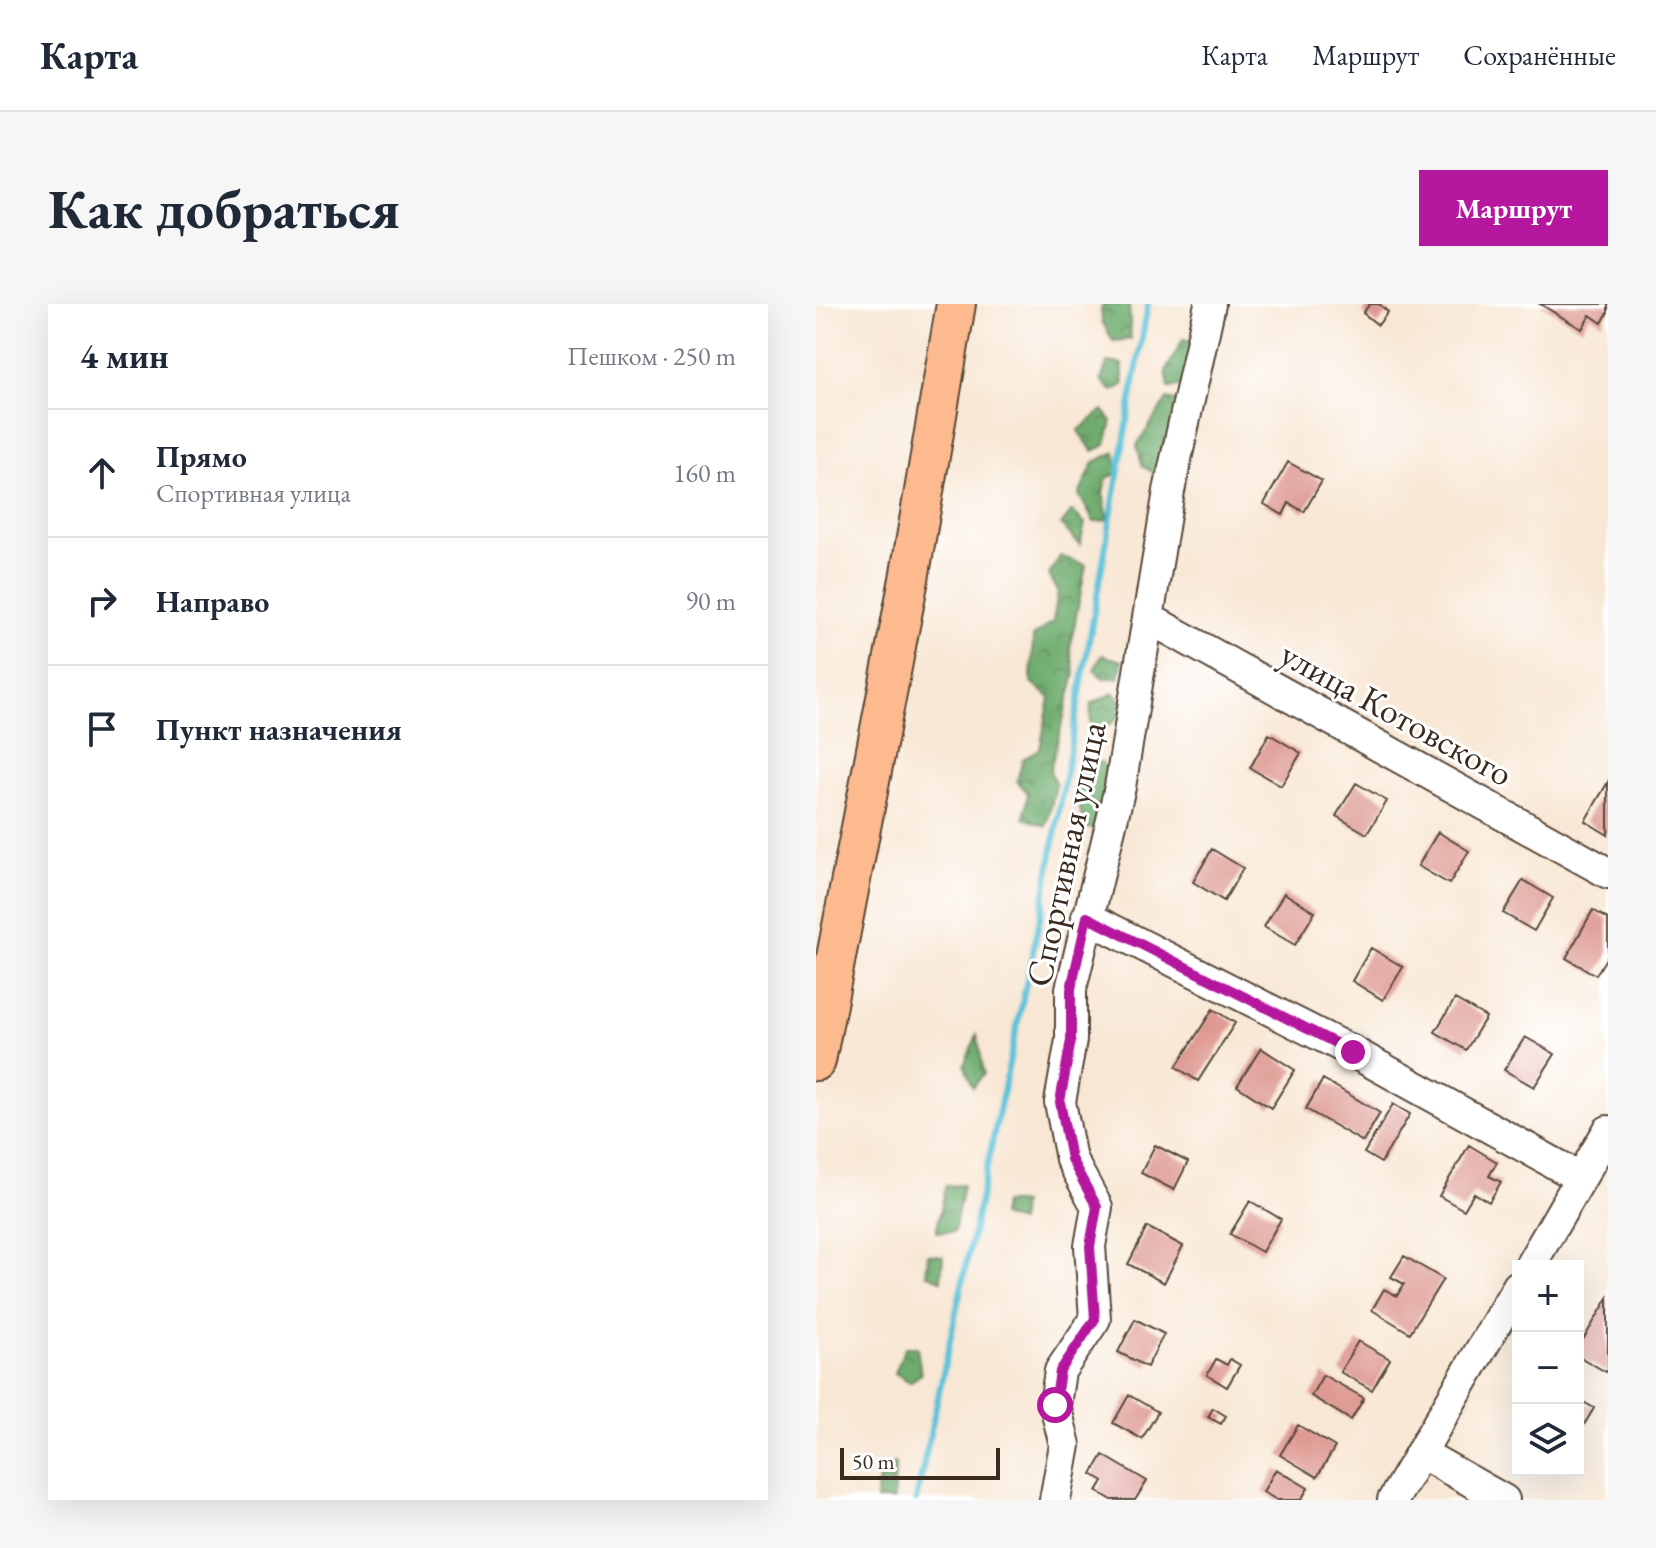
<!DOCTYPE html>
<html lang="ru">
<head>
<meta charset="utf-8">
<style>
	:root { --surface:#fff; --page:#f6f6f7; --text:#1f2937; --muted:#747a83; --line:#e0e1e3; --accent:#b5179e }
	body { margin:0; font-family:"EB Garamond",serif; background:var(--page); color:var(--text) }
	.controls { position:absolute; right:24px; bottom:24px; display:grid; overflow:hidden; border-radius:0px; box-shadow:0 8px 32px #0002 }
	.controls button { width:72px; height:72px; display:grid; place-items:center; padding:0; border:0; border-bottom:2px solid var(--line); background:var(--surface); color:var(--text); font:40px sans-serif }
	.scale { position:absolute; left:24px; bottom:20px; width:160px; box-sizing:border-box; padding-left:8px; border:4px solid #3b2a1e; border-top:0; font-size:22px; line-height:28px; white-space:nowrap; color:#3b2a1e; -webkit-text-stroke:6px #fff; paint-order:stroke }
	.stop { position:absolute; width:24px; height:24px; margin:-18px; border:6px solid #b5179e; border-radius:50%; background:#fff }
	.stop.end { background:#b5179e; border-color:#fff; box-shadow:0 2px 8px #0008 }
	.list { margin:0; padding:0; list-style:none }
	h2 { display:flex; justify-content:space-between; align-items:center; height:104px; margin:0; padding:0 32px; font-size:34px }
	h2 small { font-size:26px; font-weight:400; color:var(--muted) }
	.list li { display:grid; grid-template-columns:52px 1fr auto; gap:24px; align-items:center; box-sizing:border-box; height:128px; padding:0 32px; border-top:2px solid var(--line) }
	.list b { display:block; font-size:30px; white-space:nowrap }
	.list p { margin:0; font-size:26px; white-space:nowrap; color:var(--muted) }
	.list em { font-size:26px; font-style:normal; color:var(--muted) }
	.icon { flex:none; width:44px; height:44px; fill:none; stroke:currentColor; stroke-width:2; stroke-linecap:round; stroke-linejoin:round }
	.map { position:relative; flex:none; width:792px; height:1196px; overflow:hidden; border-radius:0px }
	header { display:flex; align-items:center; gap:48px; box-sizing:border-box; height:112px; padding:0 40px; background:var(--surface); border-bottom:2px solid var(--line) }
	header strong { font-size:38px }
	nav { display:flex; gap:44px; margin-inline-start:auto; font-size:28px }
	.intro { display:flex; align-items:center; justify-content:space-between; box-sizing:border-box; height:192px; padding:0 48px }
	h1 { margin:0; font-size:56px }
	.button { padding:20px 36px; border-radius:0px; background:var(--accent); color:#fff; font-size:28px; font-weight:700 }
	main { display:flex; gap:48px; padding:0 48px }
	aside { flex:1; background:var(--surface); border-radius:0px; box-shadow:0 8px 32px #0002 }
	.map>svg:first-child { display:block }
	.forest { fill:url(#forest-crowns); stroke:#546b46; stroke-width:2 }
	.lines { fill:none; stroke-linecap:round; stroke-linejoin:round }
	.stream { stroke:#5ac1d8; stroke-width:6 }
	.building { fill:#de9a92 }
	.minor-casing { stroke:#574639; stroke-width:34 }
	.major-casing { stroke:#574639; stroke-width:42 }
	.minor { stroke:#fff; stroke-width:30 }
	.major { stroke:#fcba8e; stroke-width:38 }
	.route { stroke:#b5179e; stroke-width:10 }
	.labels { text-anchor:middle; stroke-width:6; stroke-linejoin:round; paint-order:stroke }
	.street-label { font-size:36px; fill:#3b2a1e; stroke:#fff }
</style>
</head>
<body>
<header>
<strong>Карта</strong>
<nav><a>Карта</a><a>Маршрут</a><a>Сохранённые</a></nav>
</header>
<div class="intro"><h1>Как добраться</h1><a class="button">Маршрут</a></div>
<main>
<aside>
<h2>4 мин<small>Пешком · 250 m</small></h2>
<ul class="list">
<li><svg class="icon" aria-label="ahead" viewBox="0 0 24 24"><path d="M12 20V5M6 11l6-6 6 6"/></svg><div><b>Прямо</b><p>Спортивная улица</p></div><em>160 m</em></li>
<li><svg class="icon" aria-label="right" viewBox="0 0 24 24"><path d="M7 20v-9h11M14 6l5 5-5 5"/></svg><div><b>Направо</b></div><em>90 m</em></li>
<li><svg class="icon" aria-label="arrive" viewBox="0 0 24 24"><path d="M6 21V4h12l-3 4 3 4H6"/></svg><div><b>Пункт назначения</b></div></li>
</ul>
</aside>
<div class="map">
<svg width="792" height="1196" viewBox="0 0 792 1196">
	<defs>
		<pattern id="forest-crowns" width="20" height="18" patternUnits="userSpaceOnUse" patternTransform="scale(2)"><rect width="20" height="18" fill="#6eac6e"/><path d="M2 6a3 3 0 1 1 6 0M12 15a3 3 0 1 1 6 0" fill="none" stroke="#5c8c5a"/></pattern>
	</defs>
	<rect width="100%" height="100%" fill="#fff"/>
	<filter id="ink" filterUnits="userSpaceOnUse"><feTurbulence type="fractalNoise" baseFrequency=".0125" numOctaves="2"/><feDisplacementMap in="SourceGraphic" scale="16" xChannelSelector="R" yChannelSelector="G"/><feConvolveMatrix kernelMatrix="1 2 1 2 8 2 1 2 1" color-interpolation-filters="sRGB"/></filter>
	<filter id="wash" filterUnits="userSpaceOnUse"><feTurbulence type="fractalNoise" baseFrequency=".006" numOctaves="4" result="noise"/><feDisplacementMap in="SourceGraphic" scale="32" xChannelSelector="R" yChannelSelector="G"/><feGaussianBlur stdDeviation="1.8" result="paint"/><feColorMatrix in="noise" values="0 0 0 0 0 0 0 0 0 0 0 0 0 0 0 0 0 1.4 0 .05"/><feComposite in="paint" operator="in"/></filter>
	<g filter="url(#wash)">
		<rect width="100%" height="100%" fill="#f8e7d4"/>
		<path class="forest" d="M 290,0 L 313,1 L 315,35 L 297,37 L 286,18 L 285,4 Z
			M 367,35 L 382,37 L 372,81 L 353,84 L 350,67 Z
			M 291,58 L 306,60 L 308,81 L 296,87 L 285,77 Z
			M 351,95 L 366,98 L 354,159 L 340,170 L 326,162 L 321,141 Z
			M 287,106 L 296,117 L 290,141 L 277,147 L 262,127 Z
			M 299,148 L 302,169 L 291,174 L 287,188 L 292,216 L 278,218 L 263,191 L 278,158 Z
			M 256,207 L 269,219 L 264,241 L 245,221 Z
			M 244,252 L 270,261 L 254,344 L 259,370 L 234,466 L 240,482 L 230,522 L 208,514 L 212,489 L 201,477 L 207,455 L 224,445 L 234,394 L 215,378 L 217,332 L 237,318 L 242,287 L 233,271 Z
			M 286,351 L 306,357 L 303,374 L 287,374 L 278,366 Z
			M 298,389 L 309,401 C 303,418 291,423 274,428 L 275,400 Z
			M 285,458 L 302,479 L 290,525 L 268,524 L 260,485 L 264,463 Z
			M 161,731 L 168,770 L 157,783 L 148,761 Z
			M 147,881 L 138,928 L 120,928 L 130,882 Z
			M 187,899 L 206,899 L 203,918 L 185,912 Z
			M 112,950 L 127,952 L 125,976 L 110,970 Z
			M 89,1043 L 101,1043 L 105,1070 L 94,1078 L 79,1069 Z
			M 79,1159 L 78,1196 L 60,1196 L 64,1164 Z"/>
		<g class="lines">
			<path class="stream" d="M 100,1196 L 227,600 L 332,0"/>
		</g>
		<g id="blocks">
			<path class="building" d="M 554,0 L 563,0 L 572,8 L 562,21 L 547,9 Z
				M 724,0 L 792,0 L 792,8 L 786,19 L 774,11 L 766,25 Z
				M 472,158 L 506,177 L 488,208 L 473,199 L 467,211 L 448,200 Z
				M 453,430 L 485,449 L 465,482 L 434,464 Z
				M 792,478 L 792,531 L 769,517 Z
				M 540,479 L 571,497 L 551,530 L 520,512 Z
				M 622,528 L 653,547 L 633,580 L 602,562 Z
				M 396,545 L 427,564 L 408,597 L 377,578 Z
				M 707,576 L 737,594 L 718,627 L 687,609 Z
				M 468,589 L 499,608 L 479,641 L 448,623 Z
				M 777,606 L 792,615 L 792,651 L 780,671 L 750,654 Z
				M 555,644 L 587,663 L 567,696 L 536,677 Z
				M 639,695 L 670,713 L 650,746 L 619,728 Z
				M 397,705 L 419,719 L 382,777 L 360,763 Z
				M 709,733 L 739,750 L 718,783 L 688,766 Z
				M 445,744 L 479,766 L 455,804 L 421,782 Z
				M 507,775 L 564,809 L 547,838 L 490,805 Z
				M 577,800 L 594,810 L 565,859 L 548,849 Z
				M 339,841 L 372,858 L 358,886 L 325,869 Z
				M 653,841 L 681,858 L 673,872 L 685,878 L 673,898 L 658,889 L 648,906 L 623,892 Z
				M 434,897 L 465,915 L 446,948 L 414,930 Z
				M 331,923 L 367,942 L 348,979 L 312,960 Z
				M 588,952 L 627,975 L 594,1029 L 556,1006 L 568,985 L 581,992 L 588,980 L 575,973 Z
				M 792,994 L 792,1066 L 790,1068 L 762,1052 L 762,1044 Z
				M 319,1015 L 348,1030 L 331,1063 L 302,1048 Z
				M 542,1037 L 574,1055 L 556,1086 L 524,1068 Z
				M 400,1055 L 411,1061 L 414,1055 L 424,1061 L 411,1083 L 391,1071 Z
				M 507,1071 L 548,1094 L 535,1116 L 495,1092 Z
				M 313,1091 L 342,1108 L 326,1135 L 297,1119 Z
				M 762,1095 L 778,1104 L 762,1131 Z
				M 397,1104 L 410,1112 L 405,1120 L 392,1113 Z
				M 482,1121 L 519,1143 L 501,1173 L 464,1151 Z
				M 287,1151 L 331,1177 L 319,1196 L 296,1196 L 281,1187 L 287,1177 L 276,1170 Z
				M 460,1165 L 492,1184 L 485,1196 L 461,1196 L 447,1188 Z"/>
		</g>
	</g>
	<g filter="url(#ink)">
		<use href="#blocks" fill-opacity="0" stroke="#574639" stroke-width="2"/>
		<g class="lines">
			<defs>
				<path id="minor" d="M 334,315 L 792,569
					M 271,613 L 537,748 L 765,874
					M 714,962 L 792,827
					M 605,1149 L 688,1196
					M 239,1196 L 249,1141 L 239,1101 L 244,1067 L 279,1015 L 274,942 L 281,903 L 255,855 L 244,798 L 255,736 L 255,685 L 304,483 L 353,187 L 394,0
					M 577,1196 L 702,982"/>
				<path id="major" d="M 0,757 L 93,275 L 140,0"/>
			</defs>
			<use href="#minor" class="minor-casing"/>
			<use href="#major" class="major-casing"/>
			<use href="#minor" class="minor"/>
			<use href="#major" class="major"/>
		</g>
	</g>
	<g class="lines" filter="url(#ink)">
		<path class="route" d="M 239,1101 L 244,1067 L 279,1015 L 274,942 L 281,903 L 255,855 L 244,798 L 255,736 L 255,685 L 271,613 L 537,748"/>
	</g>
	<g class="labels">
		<g class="street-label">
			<text transform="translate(581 409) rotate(29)" y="13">улица Котовского</text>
			<text transform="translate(249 550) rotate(-78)" y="13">Спортивная улица</text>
		</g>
	</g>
</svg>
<div class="controls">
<button>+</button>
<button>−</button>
<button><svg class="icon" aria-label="layers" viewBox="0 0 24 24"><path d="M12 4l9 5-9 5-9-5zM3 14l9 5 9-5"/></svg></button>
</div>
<div class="scale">50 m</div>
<div class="stop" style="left:239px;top:1101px"></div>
<div class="stop end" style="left:537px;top:748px"></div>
</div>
</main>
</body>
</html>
